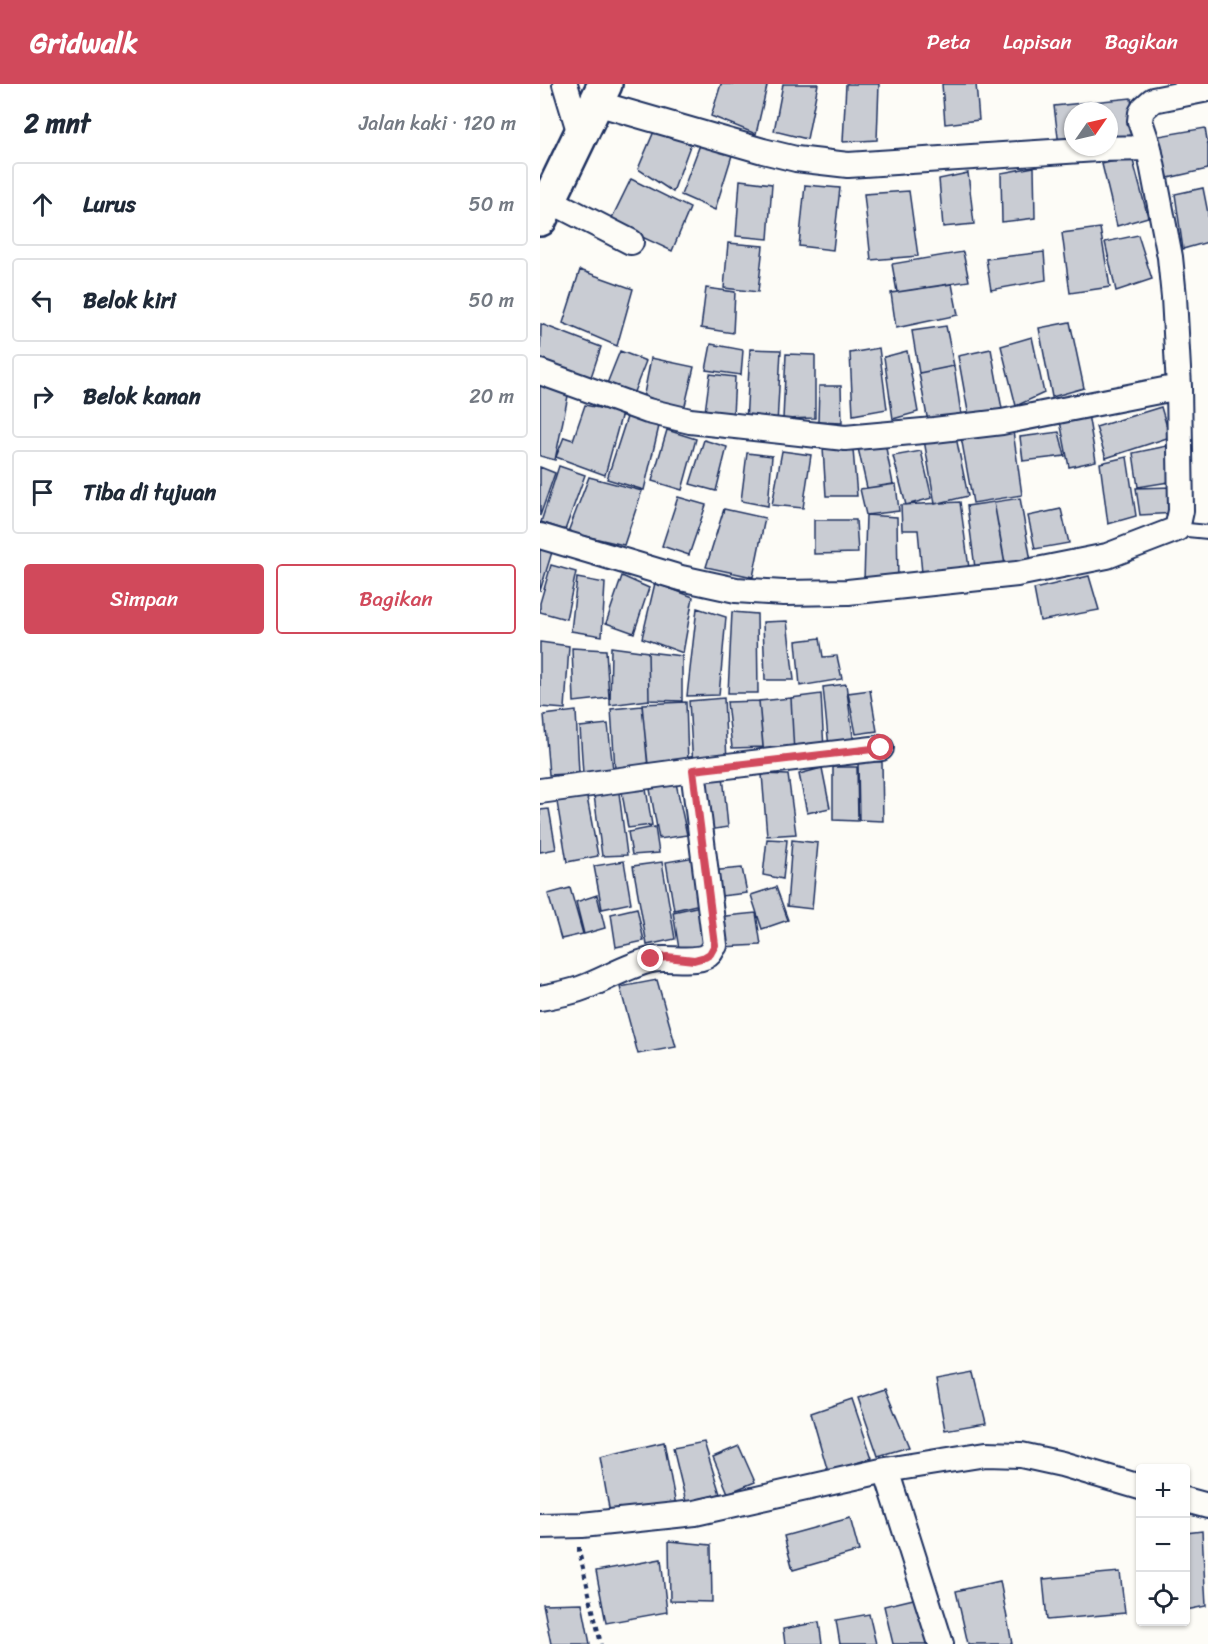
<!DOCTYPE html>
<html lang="id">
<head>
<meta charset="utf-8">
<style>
	:root { --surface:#fff; --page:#f6f6f7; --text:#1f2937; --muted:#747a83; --line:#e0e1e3; --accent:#d1495b }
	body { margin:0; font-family:Sriracha,sans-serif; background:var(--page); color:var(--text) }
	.controls { position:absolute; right:18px; bottom:18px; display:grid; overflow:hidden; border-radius:6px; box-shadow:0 2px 4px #0004 }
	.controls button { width:54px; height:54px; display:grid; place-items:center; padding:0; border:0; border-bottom:2px solid var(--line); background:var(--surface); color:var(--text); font:30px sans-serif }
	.compass { position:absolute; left:524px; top:18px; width:54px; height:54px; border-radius:50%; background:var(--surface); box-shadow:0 2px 4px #0004; rotate:56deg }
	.stop { position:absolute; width:18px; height:18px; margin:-14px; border:4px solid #d1495b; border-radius:50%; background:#fff }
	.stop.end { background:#d1495b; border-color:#fff; box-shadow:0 2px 6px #0008 }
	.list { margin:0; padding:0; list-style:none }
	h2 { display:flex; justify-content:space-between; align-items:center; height:78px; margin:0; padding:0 24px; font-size:26px }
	h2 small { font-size:20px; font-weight:400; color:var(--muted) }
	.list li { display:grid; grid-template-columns:39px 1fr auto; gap:18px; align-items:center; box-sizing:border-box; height:84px; margin:0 12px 12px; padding:0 12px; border:2px solid var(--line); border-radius:6px }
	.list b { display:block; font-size:22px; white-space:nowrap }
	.list em { font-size:20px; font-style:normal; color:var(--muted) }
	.actions { display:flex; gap:12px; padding:18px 24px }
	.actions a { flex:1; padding:14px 0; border:2px solid var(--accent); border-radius:6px; text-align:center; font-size:21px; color:var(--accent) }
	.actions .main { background:var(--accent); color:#fff }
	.icon { flex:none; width:33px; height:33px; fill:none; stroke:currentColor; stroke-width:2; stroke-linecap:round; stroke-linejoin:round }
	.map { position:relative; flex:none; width:668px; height:1560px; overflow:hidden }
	header { display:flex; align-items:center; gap:36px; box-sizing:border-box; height:84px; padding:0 30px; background:var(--accent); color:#fff }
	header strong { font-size:28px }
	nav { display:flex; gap:33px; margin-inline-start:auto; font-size:21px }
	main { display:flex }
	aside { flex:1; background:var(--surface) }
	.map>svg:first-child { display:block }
	.building { fill:#c9ccd3; stroke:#1b2f5e; stroke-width:1.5 }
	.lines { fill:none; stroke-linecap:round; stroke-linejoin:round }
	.service-casing { stroke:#1b2f5e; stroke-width:16 }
	.minor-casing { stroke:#1b2f5e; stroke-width:28 }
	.secondary-casing { stroke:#1b2f5e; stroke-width:38 }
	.path { stroke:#1b2f5e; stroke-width:4; stroke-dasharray:4.5 4.5; stroke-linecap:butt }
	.service { stroke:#fdfcf7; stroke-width:12 }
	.minor { stroke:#fdfcf7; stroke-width:24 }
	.secondary { stroke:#fdfcf7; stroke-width:33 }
	.route { stroke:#d1495b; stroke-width:8 }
</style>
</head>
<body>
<header>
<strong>Gridwalk</strong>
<nav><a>Peta</a><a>Lapisan</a><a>Bagikan</a></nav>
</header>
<main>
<aside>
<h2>2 mnt<small>Jalan kaki · 120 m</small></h2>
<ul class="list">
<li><svg class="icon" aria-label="ahead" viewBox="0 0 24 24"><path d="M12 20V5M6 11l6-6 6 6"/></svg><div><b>Lurus</b></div><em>50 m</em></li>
<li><svg class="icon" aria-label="left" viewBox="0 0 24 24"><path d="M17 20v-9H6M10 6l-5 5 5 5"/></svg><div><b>Belok kiri</b></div><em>50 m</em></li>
<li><svg class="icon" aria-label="right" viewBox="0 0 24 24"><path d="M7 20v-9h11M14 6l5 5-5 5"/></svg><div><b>Belok kanan</b></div><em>20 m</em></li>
<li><svg class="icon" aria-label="arrive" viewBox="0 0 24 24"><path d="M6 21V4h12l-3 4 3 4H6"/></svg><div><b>Tiba di tujuan</b></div></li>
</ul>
<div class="actions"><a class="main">Simpan</a><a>Bagikan</a></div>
</aside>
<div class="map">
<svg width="668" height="1560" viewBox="0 0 668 1560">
	<rect width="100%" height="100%" fill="#fdfcf7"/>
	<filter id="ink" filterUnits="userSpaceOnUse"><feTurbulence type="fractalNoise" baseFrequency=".0167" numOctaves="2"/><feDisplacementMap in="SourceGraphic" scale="12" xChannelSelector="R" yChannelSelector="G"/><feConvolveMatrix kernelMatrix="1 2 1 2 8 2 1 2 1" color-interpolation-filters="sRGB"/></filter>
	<g filter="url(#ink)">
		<path class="building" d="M 181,0 L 222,0 L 227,2 L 216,50 L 171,32 Z
			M 243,0 L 278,0 L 267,55 L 234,47 Z
			M 306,0 L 339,0 L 337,56 L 303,58 Z
			M 402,0 L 436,0 L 439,36 L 405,40 Z
			M 591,14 L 595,52 L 569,55 L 569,27 L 533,27 L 533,59 L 519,61 L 514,22 Z
			M 665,44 L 668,62 L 668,85 L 628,94 L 619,52 Z
			M 115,45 L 151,59 L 133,108 L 98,85 Z
			M 161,58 L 193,68 L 175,126 L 141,111 Z
			M 592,73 L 608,133 L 577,142 L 562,80 Z
			M 494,83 L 495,134 L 462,138 L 461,89 Z
			M 428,89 L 434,140 L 403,143 L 399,95 Z
			M 91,95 L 150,124 L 132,167 L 70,138 Z
			M 200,96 L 232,100 L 228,155 L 196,152 Z
			M 265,101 L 300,104 L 293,166 L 259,162 Z
			M 663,104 L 668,129 L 668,158 L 643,165 L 635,110 Z
			M 369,107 L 378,172 L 331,176 L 324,110 Z
			M 560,144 L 570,203 L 530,209 L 522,149 Z
			M 598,151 L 612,195 L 576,207 L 565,158 Z
			M 188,159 L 223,162 L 218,208 L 184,204 Z
			M 423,168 L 429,197 L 357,208 L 352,180 Z
			M 504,168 L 506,196 L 451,206 L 446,175 Z
			M 40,186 L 93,205 L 77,262 L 23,239 Z
			M 412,200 L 418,231 L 356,244 L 351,209 Z
			M 166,204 L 195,208 L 193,249 L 161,244 Z
			M 530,238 L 544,304 L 512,313 L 499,244 Z
			M 1,240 L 61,263 L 50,296 L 0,277 Z
			M 406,242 L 414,282 L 379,289 L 372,247 Z
			M 492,253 L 504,309 L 476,322 L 461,262 Z
			M 171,260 L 203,266 L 201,291 L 166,286 Z
			M 339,264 L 347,325 L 313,331 L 310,269 Z
			M 210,265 L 241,266 L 237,341 L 206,339 Z
			M 451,265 L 462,325 L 429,333 L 418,272 Z
			M 80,267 L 106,277 L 92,313 L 66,302 Z
			M 367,267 L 378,328 L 353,335 L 344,273 Z
			M 246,270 L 275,271 L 275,334 L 243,335 Z
			M 111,274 L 154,283 L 143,330 L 103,315 Z
			M 414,282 L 421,330 L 388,338 L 379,289 Z
			M 170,290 L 195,293 L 193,331 L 165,328 Z
			M 0,300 L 29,307 L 15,376 L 0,372 Z
			M 279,302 L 301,302 L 302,339 L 278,338 Z
			M 45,321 L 82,329 L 65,391 L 16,373 L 24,353 L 33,356 Z
			M 621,323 L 630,353 L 566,374 L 556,343 Z
			M 88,330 L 120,338 L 104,406 L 67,395 Z
			M 548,330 L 556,377 L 529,383 L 520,337 Z
			M 127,346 L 156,355 L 142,406 L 112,397 Z
			M 473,347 L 482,411 L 433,419 L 421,353 Z
			M 519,348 L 525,372 L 483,377 L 480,353 Z
			M 416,353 L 428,412 L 395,420 L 384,356 Z
			M 164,356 L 187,363 L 176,407 L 150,400 Z
			M 345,359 L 353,400 L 327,404 L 318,364 Z
			M 632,361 L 635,397 L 598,403 L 593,369 Z
			M 283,364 L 313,366 L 317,412 L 286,412 Z
			M 242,367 L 271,371 L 263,424 L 232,421 Z
			M 381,367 L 392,414 L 366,421 L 353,372 Z
			M 207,369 L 232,372 L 228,422 L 201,417 Z
			M 587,373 L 596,432 L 568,440 L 560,379 Z
			M 19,382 L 45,391 L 25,446 L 1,438 Z
			M 0,383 L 15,389 L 0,432 Z
			M 49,393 L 102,407 L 84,461 L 28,448 Z
			M 356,400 L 359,427 L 326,431 L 320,405 Z
			M 633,403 L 637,429 L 600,431 L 596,404 Z
			M 138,413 L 166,421 L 149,471 L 122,462 Z
			M 480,414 L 491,477 L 465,481 L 454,418 Z
			M 420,418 L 429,484 L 382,489 L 378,446 L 362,446 L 361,421 Z
			M 454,418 L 465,479 L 435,484 L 427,422 Z
			M 184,425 L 225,434 L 213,493 L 166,483 Z
			M 521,425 L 529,459 L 495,465 L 488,432 Z
			M 326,431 L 357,433 L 358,498 L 324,497 Z
			M 274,436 L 316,436 L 318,469 L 274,470 Z
			M 0,464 L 12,468 L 0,507 Z
			M 11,481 L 36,488 L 26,535 L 0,528 L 0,519 Z
			M 82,492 L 109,504 L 94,549 L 66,539 Z
			M 549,492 L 559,526 L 500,537 L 494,505 Z
			M 37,494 L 65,499 L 62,552 L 31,547 Z
			M 115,499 L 153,513 L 143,569 L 102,554 Z
			M 157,524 L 186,533 L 179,611 L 147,612 Z
			M 192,528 L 217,530 L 218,609 L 188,609 Z
			M 247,537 L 254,596 L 225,596 L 223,538 Z
			M 280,554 L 283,573 L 297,572 L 302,595 L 260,602 L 256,557 Z
			M 0,558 L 29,562 L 25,625 L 0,623 Z
			M 71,563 L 108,568 L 109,616 L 70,621 Z
			M 32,564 L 66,566 L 69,614 L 34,618 Z
			M 108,568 L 142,572 L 142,617 L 109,616 Z
			M 306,600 L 314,660 L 289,664 L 283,603 Z
			M 330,606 L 337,647 L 316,650 L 308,609 Z
			M 281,610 L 284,666 L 254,669 L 251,614 Z
			M 184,614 L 187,677 L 153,682 L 149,617 Z
			M 251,614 L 254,669 L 224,672 L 219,617 Z
			M 219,617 L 223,663 L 192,664 L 187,618 Z
			M 146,618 L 148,679 L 108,684 L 102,620 Z
			M 102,622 L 108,680 L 75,685 L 71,625 Z
			M 36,627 L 39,689 L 9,691 L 4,631 Z
			M 68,640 L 73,686 L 43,690 L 40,643 Z
			M 318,677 L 342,678 L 343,737 L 319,736 Z
			M 293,683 L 317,683 L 318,737 L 293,736 Z
			M 282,684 L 290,724 L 267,729 L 259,690 Z
			M 222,690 L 248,691 L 256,750 L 227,752 Z
			M 183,691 L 188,743 L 162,747 L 157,693 Z
			M 105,699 L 112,741 L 88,744 L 81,703 Z
			M 136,699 L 147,751 L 119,755 L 110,705 Z
			M 46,708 L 58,772 L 27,778 L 16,712 Z
			M 79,709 L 87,771 L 62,772 L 54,711 Z
			M 9,725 L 16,765 L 0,768 L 0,726 Z
			M 115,743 L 119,769 L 92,771 L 88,748 Z
			M 227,755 L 247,756 L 243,795 L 223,791 Z
			M 252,756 L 278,759 L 272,825 L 247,822 Z
			M 155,773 L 165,819 L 134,826 L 126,778 Z
			M 84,777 L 91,819 L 62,825 L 54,782 Z
			M 122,778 L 135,855 L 107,861 L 93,782 Z
			M 202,784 L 207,809 L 172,813 L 169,787 Z
			M 236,803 L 248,836 L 222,845 L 211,811 Z
			M 30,804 L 43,850 L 21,855 L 8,810 Z
			M 57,811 L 65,844 L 44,850 L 36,818 Z
			M 165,821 L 171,864 L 140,871 L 133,828 Z
			M 97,824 L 104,857 L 76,863 L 71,830 Z
			M 216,829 L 221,861 L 181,863 L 176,833 Z
			M 117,896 L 136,963 L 98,970 L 80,903 Z
			M 434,1289 L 446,1339 L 405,1346 L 396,1296 Z
			M 345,1305 L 369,1363 L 338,1372 L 318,1314 Z
			M 312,1315 L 332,1374 L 288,1388 L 271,1329 Z
			M 124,1358 L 137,1427 L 72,1441 L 60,1373 Z
			M 164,1358 L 180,1410 L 146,1418 L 133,1364 Z
			M 199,1362 L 215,1398 L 188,1409 L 173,1373 Z
			M 310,1434 L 319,1467 L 253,1486 L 244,1452 Z
			M 662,1447 L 666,1522 L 646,1526 L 646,1449 Z
			M 129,1457 L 171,1461 L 172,1518 L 130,1517 Z
			M 121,1475 L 127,1528 L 66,1539 L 56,1487 Z
			M 580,1488 L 585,1529 L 507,1536 L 503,1495 Z
			M 460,1497 L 472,1560 L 428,1560 L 416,1507 Z
			M 382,1513 L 395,1560 L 353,1560 L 344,1522 Z
			M 42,1519 L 50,1560 L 11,1560 L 3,1520 Z
			M 329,1530 L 336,1560 L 300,1560 L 296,1536 Z
			M 279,1538 L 282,1560 L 245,1560 L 243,1545 Z"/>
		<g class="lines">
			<defs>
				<path id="service" d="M 637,445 L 668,448"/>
				<path id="minor" d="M 25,0 L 40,50
					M 56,19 L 223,67 L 256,75 L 308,81 L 557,65 L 609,64
					M 9,116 L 91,158
					M 0,288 L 108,327 L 150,337 L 305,354 L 394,346 L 462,338 L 639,303
					M 0,452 L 141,494 L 196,506 L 244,509 L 308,508 L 477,490 L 567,472 L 637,445 L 641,427 L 639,303 L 634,213 L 630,173 L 609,64 L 600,37 L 601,29 L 604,24 L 613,16 L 668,5
					M 0,707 L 153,686 L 341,664
					M 0,914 C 17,911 34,908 50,901 C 70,893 89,881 111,876 C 127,872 160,881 170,869 C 172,867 173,863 175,861 L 153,686
					M 346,1386 L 401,1560
					M 646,1416 L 668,1422
					M 0,1442 L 42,1441 L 155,1429 L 346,1386 L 446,1370 L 481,1371 L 522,1380 L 600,1403"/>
				<path id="secondary" d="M 0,135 L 65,0"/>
			</defs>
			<use href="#service" class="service-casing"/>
			<use href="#minor" class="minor-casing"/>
			<use href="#secondary" class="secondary-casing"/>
			<path class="path" d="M 39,1463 L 39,1467 L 61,1560"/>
			<use href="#service" class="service"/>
			<use href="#minor" class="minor"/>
			<use href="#secondary" class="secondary"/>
		</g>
	</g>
	<g class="lines" filter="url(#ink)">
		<path class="route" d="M 111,875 L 127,873 L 154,876 L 165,873 L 170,870 L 175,861 L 153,686 L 341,664"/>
	</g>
</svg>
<div class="controls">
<button>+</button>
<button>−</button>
<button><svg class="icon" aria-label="locate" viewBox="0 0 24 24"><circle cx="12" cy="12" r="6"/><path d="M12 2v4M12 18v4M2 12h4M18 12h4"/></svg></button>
</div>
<svg class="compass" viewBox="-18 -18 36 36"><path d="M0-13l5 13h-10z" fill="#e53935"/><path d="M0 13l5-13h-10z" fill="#747a83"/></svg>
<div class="stop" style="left:341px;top:664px"></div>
<div class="stop end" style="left:111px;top:875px"></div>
</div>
</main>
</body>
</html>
